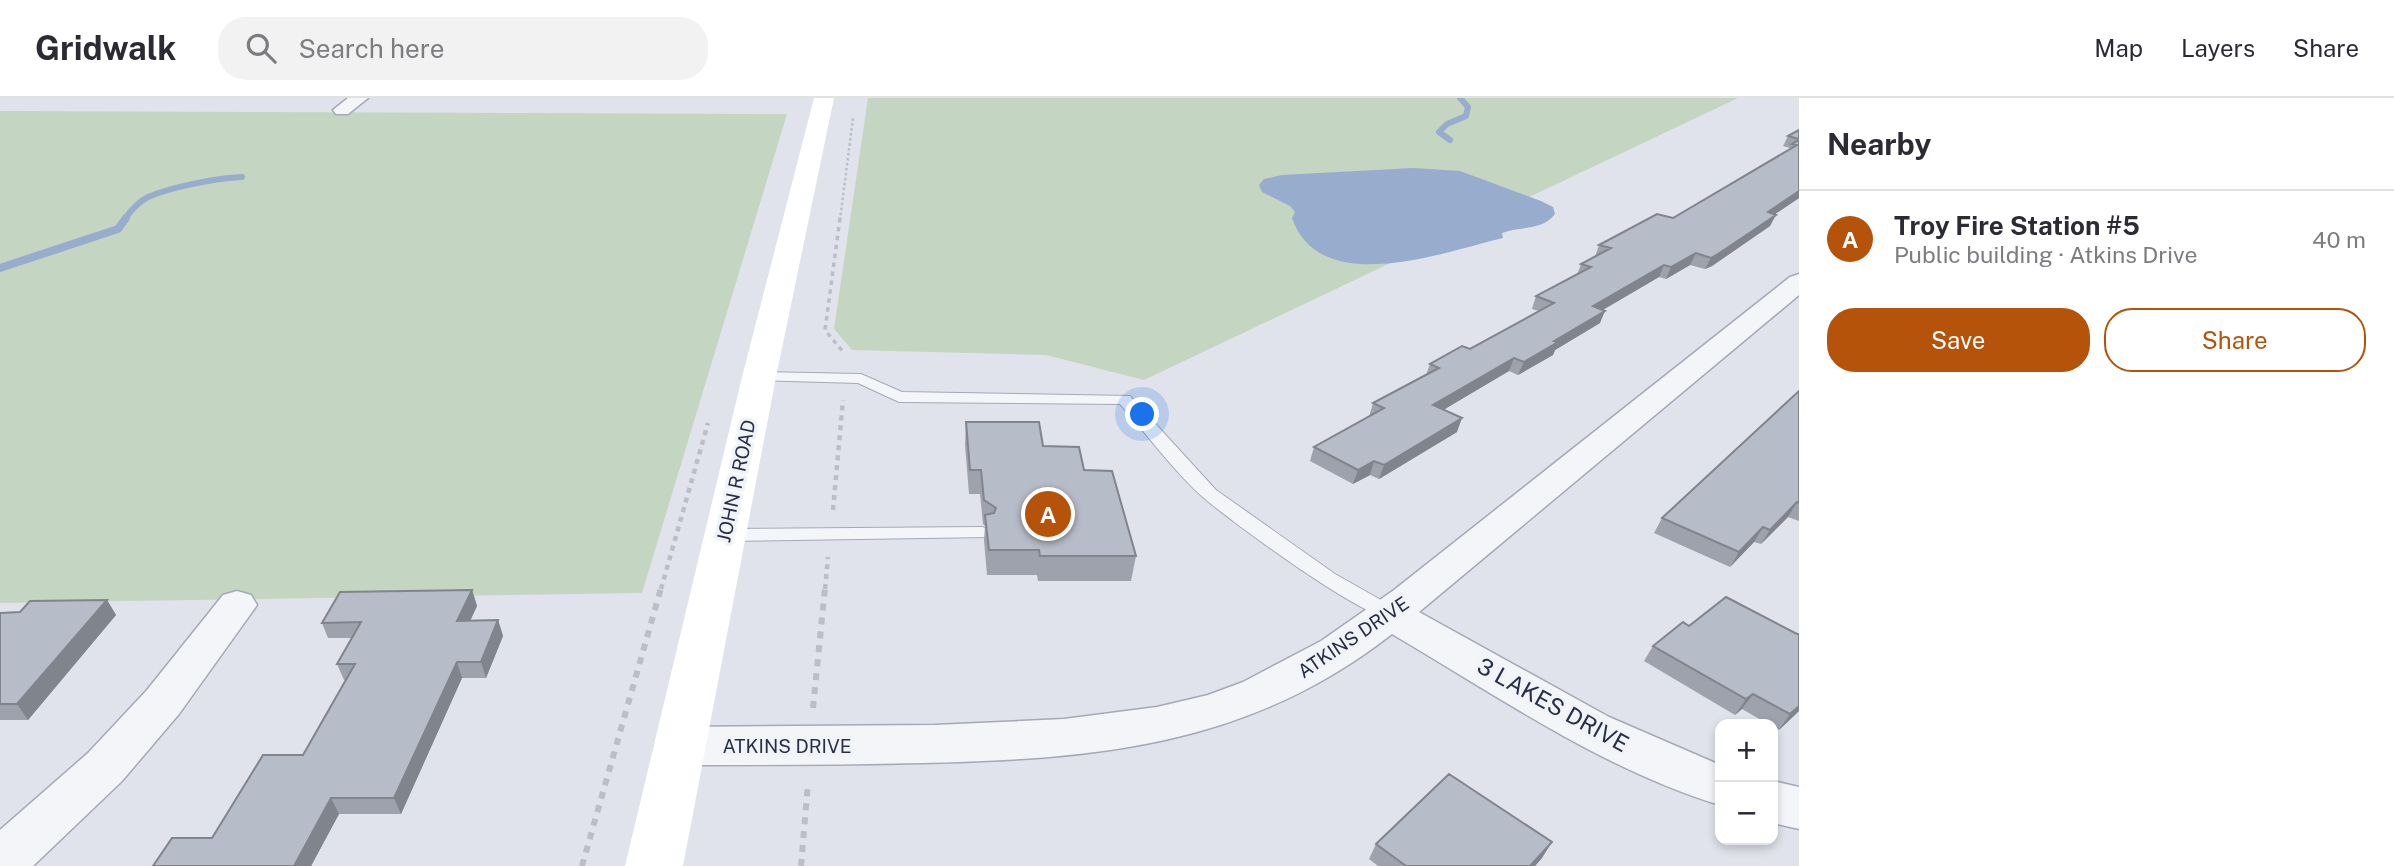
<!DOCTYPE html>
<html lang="en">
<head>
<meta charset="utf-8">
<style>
	:root { --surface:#fff; --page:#f2f2f3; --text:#2b2b33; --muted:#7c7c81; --line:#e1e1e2; --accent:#b45309 }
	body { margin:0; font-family:"Public Sans",sans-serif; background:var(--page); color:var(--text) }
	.controls { position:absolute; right:21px; bottom:21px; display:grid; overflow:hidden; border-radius:14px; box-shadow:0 4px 10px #0003 }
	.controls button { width:63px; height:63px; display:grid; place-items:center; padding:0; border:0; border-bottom:2px solid var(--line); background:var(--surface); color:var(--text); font:35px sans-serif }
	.you { position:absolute; left:1143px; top:317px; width:24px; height:24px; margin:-18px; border:5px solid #fff; border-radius:50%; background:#1a73e8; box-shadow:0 0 0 10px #1a73e833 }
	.badge { display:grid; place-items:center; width:46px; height:46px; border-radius:50%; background:var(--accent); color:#fff; font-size:23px; font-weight:700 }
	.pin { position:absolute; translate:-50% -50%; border:4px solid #fff; box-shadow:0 2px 7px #0006 }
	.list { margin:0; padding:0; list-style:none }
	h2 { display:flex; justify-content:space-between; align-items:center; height:91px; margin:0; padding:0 28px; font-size:30px }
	h2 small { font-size:23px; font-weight:400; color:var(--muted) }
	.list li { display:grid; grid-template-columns:46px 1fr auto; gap:21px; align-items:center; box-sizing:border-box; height:98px; padding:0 28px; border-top:2px solid var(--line) }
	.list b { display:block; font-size:26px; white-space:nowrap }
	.list p { margin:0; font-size:23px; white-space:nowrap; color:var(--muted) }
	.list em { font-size:23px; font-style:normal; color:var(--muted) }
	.actions { display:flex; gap:14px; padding:21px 28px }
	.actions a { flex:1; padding:16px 0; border:2px solid var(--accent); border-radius:28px; text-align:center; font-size:24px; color:var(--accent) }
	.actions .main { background:var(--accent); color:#fff }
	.icon { flex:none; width:38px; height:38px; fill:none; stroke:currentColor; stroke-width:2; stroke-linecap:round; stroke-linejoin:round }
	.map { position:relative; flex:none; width:1799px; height:768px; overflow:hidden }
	header { display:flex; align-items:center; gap:42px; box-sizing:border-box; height:98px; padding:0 35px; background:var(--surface); border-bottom:2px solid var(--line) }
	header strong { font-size:33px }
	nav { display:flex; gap:38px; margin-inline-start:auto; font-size:24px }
	.search { width:490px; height:63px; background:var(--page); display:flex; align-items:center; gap:18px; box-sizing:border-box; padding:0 24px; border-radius:28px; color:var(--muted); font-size:26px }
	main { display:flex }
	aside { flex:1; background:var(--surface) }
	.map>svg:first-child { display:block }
	.green { fill:#c4d5c1 }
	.water { fill:#98adce }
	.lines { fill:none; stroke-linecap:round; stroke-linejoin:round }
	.stream-far1 { stroke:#98adce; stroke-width:6 }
	.stream { stroke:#98adce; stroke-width:8 }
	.lane-casing { stroke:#a5a9b6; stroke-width:2 }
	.street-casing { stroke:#a5a9b6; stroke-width:3 }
	.path-far3 { stroke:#bbbec6; stroke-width:2.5; stroke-dasharray:2.5 2.5; stroke-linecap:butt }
	.path-far2 { stroke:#bbbec6; stroke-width:3.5; stroke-dasharray:4.5 4.5; stroke-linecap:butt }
	.path-far1 { stroke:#bbbec6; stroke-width:4.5; stroke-dasharray:5 5; stroke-linecap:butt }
	.path { stroke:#bbbec6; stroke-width:6; stroke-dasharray:7 7; stroke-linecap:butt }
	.lane { fill:#f4f5f8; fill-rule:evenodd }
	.street { fill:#f4f5f8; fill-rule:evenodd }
	.secondary { fill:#fff; fill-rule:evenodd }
	.wall { fill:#9da2ad }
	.shaded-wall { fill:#80848d }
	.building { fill:#b7bcc9; stroke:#80848d; stroke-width:2 }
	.labels { text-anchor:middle; stroke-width:7; stroke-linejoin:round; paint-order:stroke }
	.street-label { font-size:19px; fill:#272f44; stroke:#f0f3f8 }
	.near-street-label { font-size:23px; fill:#272f44; stroke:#f0f3f8 }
</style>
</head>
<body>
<header>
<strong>Gridwalk</strong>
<div class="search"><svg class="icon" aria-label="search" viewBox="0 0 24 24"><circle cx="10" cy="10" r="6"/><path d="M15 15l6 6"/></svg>Search here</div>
<nav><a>Map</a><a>Layers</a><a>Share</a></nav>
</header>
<main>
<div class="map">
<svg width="1799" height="768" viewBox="0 0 1799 768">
	<rect width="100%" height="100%" fill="#e0e3eb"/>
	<path class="green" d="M 868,0 L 1738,0 L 1144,282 L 1046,257 L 852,252 L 834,231 Z
		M 0,13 L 787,16 L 642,495 L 0,505 Z"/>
	<path class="water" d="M 1413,70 L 1460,73 L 1541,103 L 1553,109 L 1555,116 C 1542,133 1520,128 1502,135 L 1503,140 C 1444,154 1320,201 1292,120 L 1295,114 L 1290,108 L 1262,94 L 1259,87 L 1264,81 L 1282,77 Z"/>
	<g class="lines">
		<path class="stream-far1" d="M 1450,42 L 1439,34 L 1447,26 L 1466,18 L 1468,9 L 1460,0
			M 124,122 C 131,112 138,104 148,99 C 171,89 217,80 242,79"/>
		<path class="stream" d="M 0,170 L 118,131 L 126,120"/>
		<defs>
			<path id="lane" d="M 759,274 L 861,276 L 902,294 L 1130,298 L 1216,392 L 1335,476 L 1397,511 L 1400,516 L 1397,521 C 1372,528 1231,423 1205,401 C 1177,377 1145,334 1120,306 L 899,304 L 858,285 L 754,282 L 751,279 Z
				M 983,429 L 992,435 L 990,439 L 725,443 L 716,437 L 725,431 Z"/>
			<path id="street" d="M 348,0 L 368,0 L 348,16 L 336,16 L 333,12 Z
				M 1799,176 L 1799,197 L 1419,514 L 1609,619 L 1720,667 L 1720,707 C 1602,671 1498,598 1392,536 C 1249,648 1098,661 922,665 C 841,667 760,667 679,667 L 662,661 L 655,648 L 662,635 L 679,629 L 935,627 L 1064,621 L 1157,609 L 1208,597 L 1243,584 L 1321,543 L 1394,492 L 1790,179 Z
				M 237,493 L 251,497 L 257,507 L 179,616 L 122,683 L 33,768 L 0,768 L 0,732 L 88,655 L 147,592 L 223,497 Z
				M 1773,683 L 1799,689 L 1799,731 L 1773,725 Z"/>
		</defs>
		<use href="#lane" class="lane-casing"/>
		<use href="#street" class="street-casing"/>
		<path class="path-far3" d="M 840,122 L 853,20"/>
		<path class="path-far2" d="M 840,120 L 825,232 L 844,255"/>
		<path class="path-far1" d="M 833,412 L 843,302
			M 661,491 L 708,325
			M 825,491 L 828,459"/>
		<path class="path" d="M 813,610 L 825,490
			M 582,768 L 661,490
			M 801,768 L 808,685"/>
		<use href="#lane" class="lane"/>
		<use href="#street" class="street"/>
		<path class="secondary" d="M 814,0 L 834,0 L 776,279 L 683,768 L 625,768 L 742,279 Z"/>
	</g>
	<path class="wall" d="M 1799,32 L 1799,100 L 1775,116 L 1770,128 L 1712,168 L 1705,171 L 1690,167 L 1666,181 L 1659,179 L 1603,212 L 1600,225 L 1555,252 L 1553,257 L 1518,277 L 1509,273 L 1443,312 L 1457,334 L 1379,381 L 1370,377 L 1353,386 L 1310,363 L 1314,349 L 1369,319 L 1373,305 L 1426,277 L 1430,266 L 1470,251 L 1539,213 L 1532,211 L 1536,198 L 1577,177 L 1581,166 L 1595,159 L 1599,147 L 1673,120 L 1789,52 L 1790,50 L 1783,48 L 1788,38 Z
		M 1799,293 L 1799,423 L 1788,419 L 1761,446 L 1754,444 L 1730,469 L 1654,435 L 1662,420 Z
		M 966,324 L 1043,348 L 1084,372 L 1136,458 L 1131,483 L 1038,483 L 1037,477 L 987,477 L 984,442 L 985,428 L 983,426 L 980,396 L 969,396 L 965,347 Z
		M 472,492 L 477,508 L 470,523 L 498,522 L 503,538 L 486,580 L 462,580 L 401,716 L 339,716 L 311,768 L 153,768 L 212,740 L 303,657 L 346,582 L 344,582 L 337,566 L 352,540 L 328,540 L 322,525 Z
		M 107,502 L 116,517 L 28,622 L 0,622 L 0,515 L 20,514 Z
		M 1653,548 L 1799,613 L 1779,632 L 1773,629 L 1773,626 L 1768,626 L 1742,611 L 1735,617 L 1644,563 Z
		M 1376,746 L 1542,760 L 1535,768 L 1378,768 L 1369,761 Z"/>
	<path class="shaded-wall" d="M 1799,93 L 1799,100 L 1762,125 L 1768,114 Z
		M 1776,117 L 1770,128 L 1712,168 L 1705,171 L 1711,160 Z
		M 1696,155 L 1690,167 L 1666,181 L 1671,169 Z
		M 1664,167 L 1659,179 L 1587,221 L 1593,208 Z
		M 1605,213 L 1600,225 L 1555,252 L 1553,257 L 1518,277 L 1524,264 L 1554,243 Z
		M 1514,260 L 1509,273 L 1428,321 L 1433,307 Z
		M 1462,320 L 1457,334 L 1379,381 L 1384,367 Z
		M 1374,363 L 1370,377 L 1353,386 L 1358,372 Z
		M 1797,404 L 1788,419 L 1761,446 L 1770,432 Z
		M 1763,429 L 1754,444 L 1730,469 L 1739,454 Z
		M 472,492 L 477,508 L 463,538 L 457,523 Z
		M 107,502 L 116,517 L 28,622 L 17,606 Z
		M 498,522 L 503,538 L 486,580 L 481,564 Z
		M 457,564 L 462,580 L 401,716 L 394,700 Z
		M 1753,596 L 1742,611 L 1735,617 L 1746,601 Z
		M 1799,608 L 1799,613 L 1779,632 L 1790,616 Z
		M 331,700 L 339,716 L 311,768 L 294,768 Z
		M 1552,744 L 1542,760 L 1535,768 L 1530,768 Z"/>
	<path class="building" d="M 1799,32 L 1799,41 L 1788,38 Z
		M 1799,42 L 1799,93 L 1768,114 L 1776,117 L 1718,156 L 1711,160 L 1696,155 L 1671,169 L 1664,167 L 1593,208 L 1605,213 L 1554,243 L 1558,244 L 1524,264 L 1514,260 L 1433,307 L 1462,320 L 1384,367 L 1374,363 L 1358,372 L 1314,349 L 1384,310 L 1373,305 L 1439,270 L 1430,266 L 1462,248 L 1470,251 L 1554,205 L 1536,198 L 1591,169 L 1581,166 L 1611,150 L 1599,147 L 1657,116 L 1673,120 L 1797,47 L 1792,46 Z
		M 1799,293 L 1799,405 L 1797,404 L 1770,432 L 1763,429 L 1739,454 L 1662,420 Z
		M 966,324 L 1039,324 L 1043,348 L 1079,349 L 1084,372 L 1112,373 L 1136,458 L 1040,458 L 1039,452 L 989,452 L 985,417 L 994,415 L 996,410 L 984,402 L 981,372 L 970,372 Z
		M 472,492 L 457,523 L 498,522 L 481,564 L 457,564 L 394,700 L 331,700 L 294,768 L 153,768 L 172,740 L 212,740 L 263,657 L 303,657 L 355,566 L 337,566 L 361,524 L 322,525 L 340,494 Z
		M 1726,499 L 1797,536 L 1799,536 L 1799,608 L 1790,616 L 1753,596 L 1746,601 L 1653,548 L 1683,524 L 1689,528 Z
		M 107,502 L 17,606 L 0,606 L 0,515 L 20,514 L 30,503 Z
		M 1449,676 L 1552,744 L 1530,768 L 1406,768 L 1376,746 Z"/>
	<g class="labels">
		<g class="street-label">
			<text transform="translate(736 383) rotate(-78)" y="7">JOHN R ROAD</text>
			<text transform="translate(1353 539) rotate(-34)" y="7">ATKINS DRIVE</text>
			<text x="787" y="655">ATKINS DRIVE</text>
		</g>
		<g class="near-street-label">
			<text transform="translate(1553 607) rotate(29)" y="8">3 LAKES DRIVE</text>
		</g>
	</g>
</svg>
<div class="controls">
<button>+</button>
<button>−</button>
</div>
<div class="you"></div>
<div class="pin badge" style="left:1048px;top:416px">A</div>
</div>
<aside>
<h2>Nearby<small></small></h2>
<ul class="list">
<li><span class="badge">A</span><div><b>Troy Fire Station #5</b><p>Public building · Atkins Drive</p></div><em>40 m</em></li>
</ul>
<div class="actions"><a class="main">Save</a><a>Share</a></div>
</aside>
</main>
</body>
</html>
